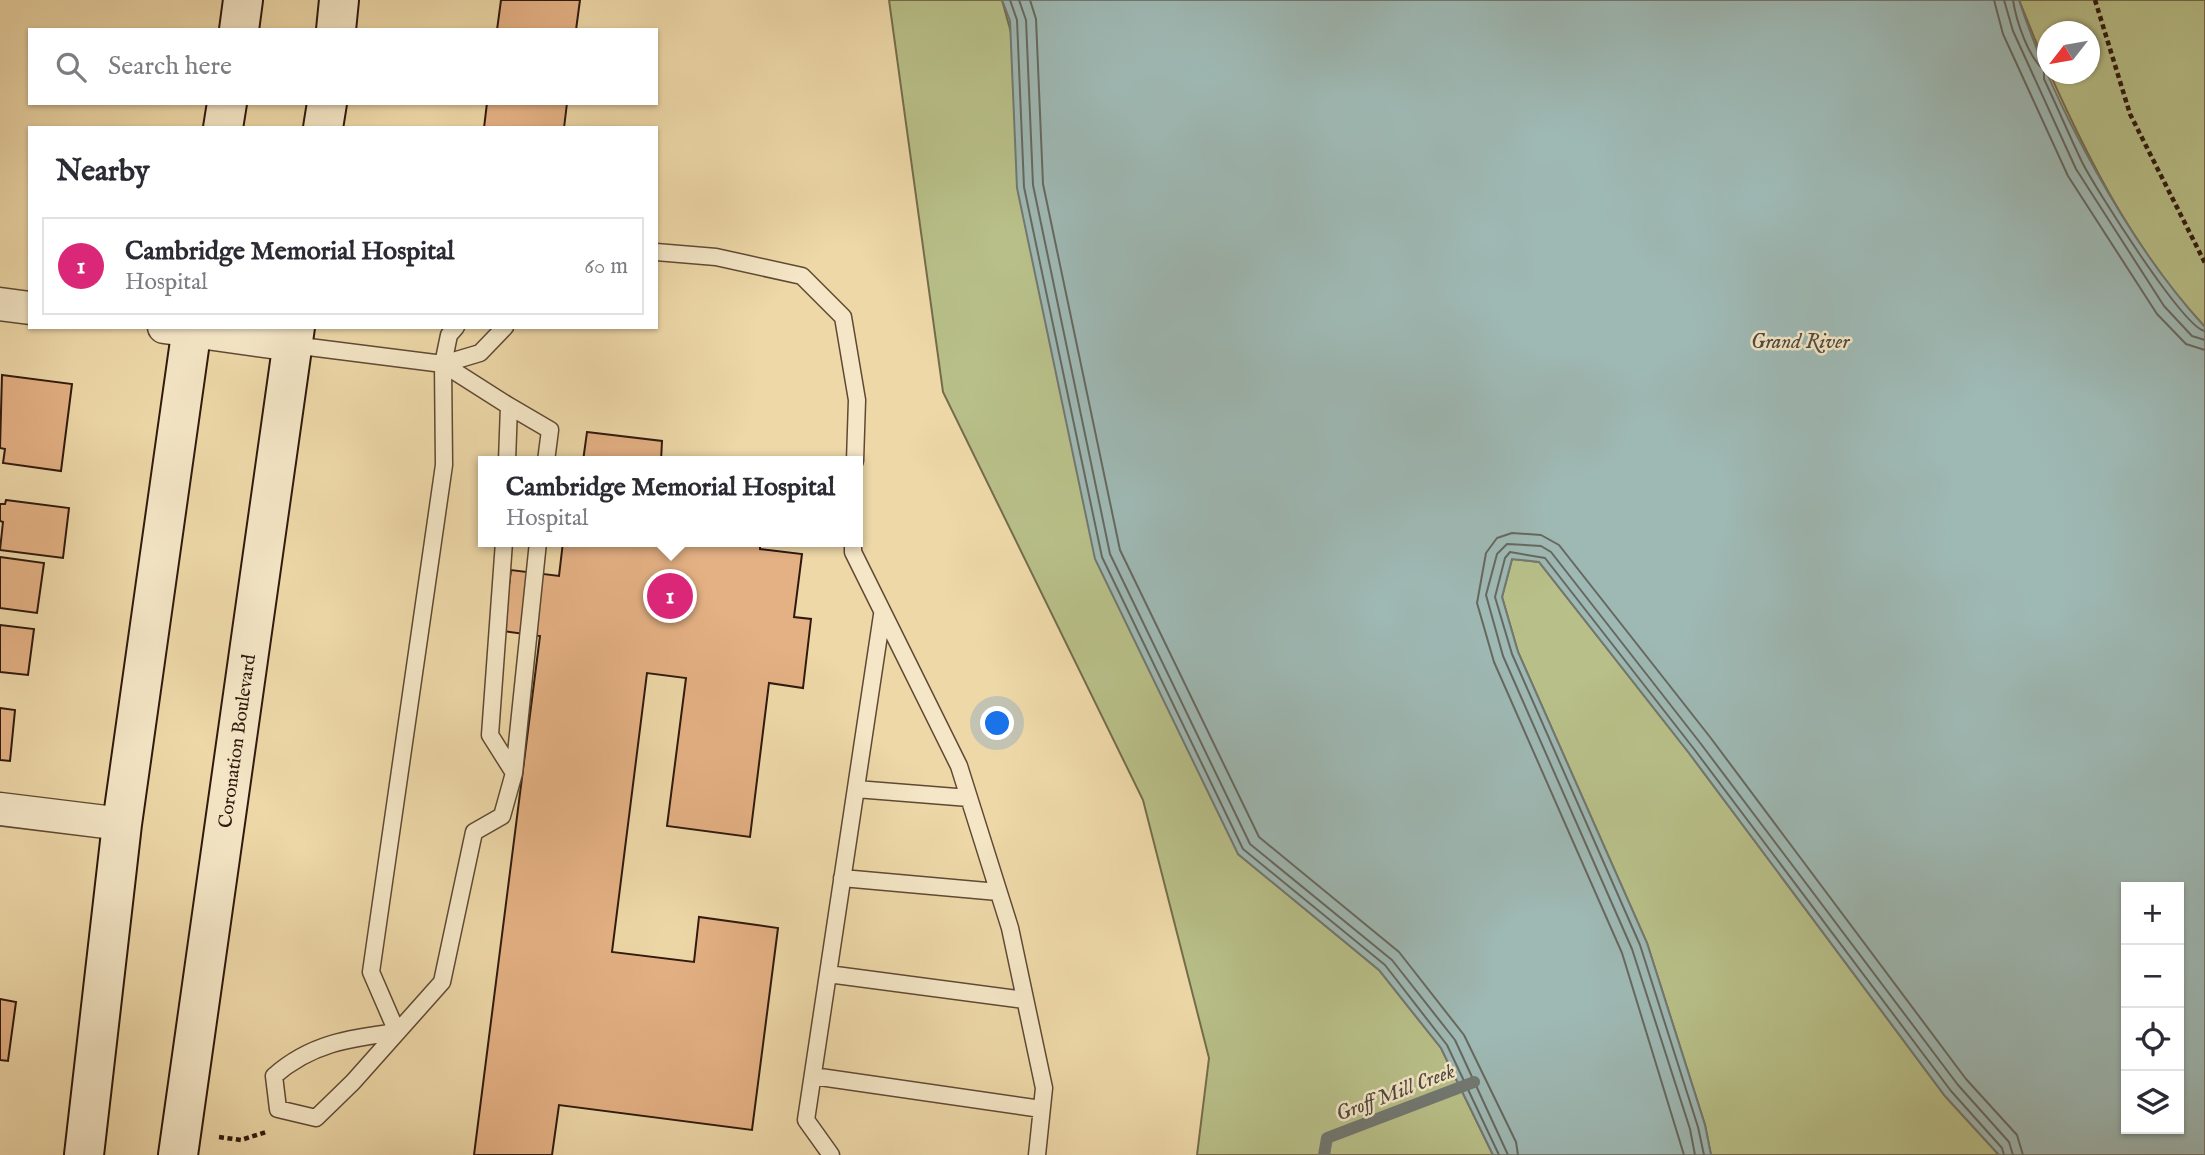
<!DOCTYPE html>
<html lang="en">
<head>
<meta charset="utf-8">
<style>
	:root { --surface:#fff; --page:#f7f7f7; --text:#2b2b33; --muted:#7c7c81; --line:#e1e1e2; --accent:#db2777 }
	body { margin:0; font-family:"IM FELL English",serif; background:var(--page); color:var(--text) }
	.controls { position:absolute; right:21px; bottom:21px; display:grid; overflow:hidden; border-radius:0px; box-shadow:0 2px 5px #0004 }
	.controls button { width:63px; height:63px; display:grid; place-items:center; padding:0; border:0; border-bottom:2px solid var(--line); background:var(--surface); color:var(--text); font:35px sans-serif }
	.compass { position:absolute; left:2037px; top:21px; width:63px; height:63px; border-radius:50%; background:var(--surface); box-shadow:0 2px 5px #0004; rotate:239deg }
	.you { position:absolute; left:998px; top:724px; width:24px; height:24px; margin:-18px; border:5px solid #fff; border-radius:50%; background:#1a73e8; box-shadow:0 0 0 10px #1a73e833 }
	.badge { display:grid; place-items:center; width:46px; height:46px; border-radius:50%; background:var(--accent); color:#fff; font-size:23px; font-weight:700 }
	.pin { position:absolute; translate:-50% -50%; border:4px solid #fff; box-shadow:0 2px 7px #0006 }
	.popup { position:absolute; left:478px; top:456px; width:385px; height:91px; box-sizing:border-box; display:grid; place-content:center; border-radius:0px; background:var(--surface); filter:drop-shadow(0 2px 5px #0005); font-size:23px; white-space:nowrap; color:var(--muted) }
	.popup b { font-size:26px; color:var(--text) }
	.popup::after { content:''; position:absolute; left:50%; top:100%; margin-left:-14px; border:14px solid transparent; border-top-color:var(--surface) }
	.list { margin:0; padding:0; list-style:none }
	h2 { display:flex; justify-content:space-between; align-items:center; height:91px; margin:0; padding:0 28px; font-size:30px }
	h2 small { font-size:23px; font-weight:400; color:var(--muted) }
	.list li { display:grid; grid-template-columns:46px 1fr auto; gap:21px; align-items:center; box-sizing:border-box; height:98px; margin:0 14px 14px; padding:0 14px; border:2px solid var(--line); border-radius:0px }
	.list b { display:block; font-size:26px; white-space:nowrap }
	.list p { margin:0; font-size:23px; white-space:nowrap; color:var(--muted) }
	.list em { font-size:23px; font-style:normal; color:var(--muted) }
	.icon { flex:none; width:38px; height:38px; fill:none; stroke:currentColor; stroke-width:2; stroke-linecap:round; stroke-linejoin:round }
	.map { position:relative; flex:none; width:2205px; height:1155px; overflow:hidden }
	.search { position:absolute; background:var(--surface); box-shadow:0 2px 5px #0004; left:28px; top:28px; width:630px; height:77px; display:flex; align-items:center; gap:18px; box-sizing:border-box; padding:0 24px; border-radius:0px; color:var(--muted); font-size:26px }
	.panel { position:absolute; background:var(--surface); box-shadow:0 2px 5px #0004; left:28px; top:126px; width:630px; height:203px; border-radius:0px }
	.map>svg:first-child { display:block }
	.green { fill:#b8bf88; stroke:#746c4b; stroke-width:2 }
	.water { fill:#9eb8b3; stroke:#727871; stroke-width:2; fill-rule:evenodd }
	.lines { fill:none; stroke-linecap:round; stroke-linejoin:round }
	.shore { stroke:#666860; stroke-width:2 }
	.stream { stroke:#727871; stroke-width:12 }
	.building { fill:#e4b184; stroke:#2f190e; stroke-width:2 }
	.service-casing { stroke:#5f4934; stroke-width:19 }
	.minor-casing { stroke:#5f4934; stroke-width:35 }
	.secondary-casing { stroke:#2f190e; stroke-width:42 }
	.path { stroke:#2f190e; stroke-width:4.5; stroke-dasharray:5 3.5; stroke-linecap:butt }
	.service { stroke:#f4e6c6; stroke-width:16 }
	.minor { stroke:#f4e6c6; stroke-width:32 }
	.secondary { stroke:#f4e6c6; stroke-width:38 }
	.labels { text-anchor:middle; stroke-width:5; stroke-linejoin:round; paint-order:stroke }
	.street-label { font-size:19px; fill:#2f190e; stroke:#f4e6c6 }
	.water-label { font-size:21px; font-style:italic; fill:#504940; stroke:#f4e6c6 }
</style>
</head>
<body>
<div class="map">
<svg width="2205" height="1155" viewBox="0 0 2205 1155">
	<rect width="100%" height="100%" fill="#eed8a8"/>
	<filter id="stains"><feTurbulence type="fractalNoise" baseFrequency=".00286" numOctaves="4"/><feColorMatrix values="0 0 0 0 .2 0 0 0 0 .09 0 0 0 0 .02 0 0 0 .5 -.17"/></filter>
	<radialGradient id="worn" r=".72"><stop offset=".6" stop-color="#630" stop-opacity="0"/><stop offset="1" stop-color="#630" stop-opacity=".3"/></radialGradient>
	<path class="green" d="M 889,0 L 1002,0 L 1238,854 L 1379,970 L 1441,1048 L 1493,1155 L 1197,1155 L 1209,1058 L 1143,800 L 943,392 Z
		M 2019,0 L 2205,0 L 2205,327 C 2137,255 2090,163 2050,74 L 2090,74 L 2090,32 L 2048,32 L 2047,69 Z
		M 1512,559 L 1539,562 L 1689,753 L 1945,1096 L 1999,1155 L 1711,1155 L 1705,1125 L 1647,943 L 1518,652 L 1502,597 Z"/>
	<path class="water" d="M 1002,0 L 2019,0 C 2053,104 2129,245 2205,327 L 2205,1155 L 1999,1155 L 1945,1096 L 1689,753 L 1539,562 L 1512,559 L 1502,597 L 1518,652 L 1647,943 L 1705,1125 L 1711,1155 L 1493,1155 L 1441,1048 L 1379,970 L 1238,854 L 1095,559 L 1017,188 L 1010,21 ZM 2126,887 L 2179,887 L 2179,1129 L 2126,1129 Z"/>
	<g class="lines">
		<path class="shore" d="M 1010,0 L 1017,20 L 1024,187 L 1102,557 L 1243,849 L 1385,965 L 1447,1045 L 1499,1155
			M 1019,0 L 1026,20 L 1033,185 L 1110,554 L 1250,844 L 1392,960 L 1455,1040 L 1508,1155
			M 1030,0 L 1036,19 L 1043,184 L 1120,550 L 1259,837 L 1399,952 L 1464,1035 L 1516,1142 L 1518,1155
			M 1994,0 L 2003,34 L 2068,176 L 2157,314 L 2186,344 L 2205,350
			M 2004,0 L 2013,31 L 2076,169 L 2164,306 L 2192,336 L 2205,340
			M 2013,0 C 2016,20 2028,57 2044,70 L 2044,79 C 2057,106 2069,135 2082,162 C 2095,188 2184,329 2205,331
			M 1684,1155 L 1622,953 L 1494,662 L 1477,603 L 1486,553 L 1497,538 L 1512,533 L 1541,535 L 1559,545 L 1710,737 L 1966,1079 L 2017,1135 L 2023,1155
			M 1695,1155 L 1690,1129 L 1632,949 L 1503,656 L 1486,595 L 1497,554 L 1507,544 L 1541,546 L 1551,552 L 1701,744 L 1958,1085 L 2009,1142 L 2013,1155
			M 1704,1155 L 1698,1127 L 1640,945 L 1512,654 L 1495,597 L 1505,558 L 1510,552 L 1545,558 L 1694,749 L 1951,1091 L 2002,1148 L 2004,1155"/>
		<path class="stream" d="M 1324,1155 L 1327,1138 L 1474,1082"/>
	</g>
	<path class="building" d="M 501,0 L 580,0 L 576,30 L 497,30 Z
		M 487,103 L 567,103 L 564,128 L 484,128 Z
		M 2,375 L 72,384 L 61,471 L 3,463 L 5,449 L 0,448 Z
		M 587,432 L 662,441 L 661,461 L 583,461 Z
		M 6,500 L 69,508 L 63,558 L 0,550 L 3,522 L 0,521 L 0,504 L 5,504 Z
		M 563,542 L 760,542 L 760,549 L 802,554 L 794,617 L 811,619 L 803,688 L 769,683 L 750,837 L 667,826 L 686,678 L 647,673 L 612,952 L 694,962 L 699,917 L 778,928 L 752,1130 L 559,1105 L 552,1155 L 474,1155 L 540,636 L 503,631 L 511,570 L 559,576 Z
		M 0,557 L 44,563 L 37,613 L 0,608 Z
		M 0,625 L 34,629 L 28,675 L 0,672 Z
		M 0,708 L 15,710 L 10,761 L 0,760 Z
		M 0,999 L 16,1002 L 8,1061 L 0,1060 Z"/>
	<g class="lines">
		<defs>
			<path id="service" d="M 656,252 L 716,257 L 802,276 L 843,317 L 857,400 L 855,461
				M 293,345 L 443,364 L 449,335 L 456,327
				M 443,364 L 509,406 L 507,461
				M 509,406 L 550,430 L 546,461
				M 853,542 L 853,552 L 959,766 L 1010,928 L 1044,1088 L 1037,1155
				M 514,773 L 538,542
				M 856,789 L 969,798
				M 842,878 L 998,892
				M 828,974 L 1025,1000
				M 397,1032 C 349,1038 310,1044 274,1076 L 278,1109 L 316,1118 L 353,1082 L 442,982 L 474,832 L 502,816 L 514,773 L 490,735 L 504,542
				M 397,1032 L 371,972 L 444,465 L 443,364 L 480,353 L 505,327
				M 813,1076 L 1041,1109
				M 831,1155 L 806,1120 L 882,615"/>
			<path id="minor" d="M 0,304 L 30,308
				M 164,327 L 293,345
				M 0,809 L 122,824"/>
			<path id="secondary" d="M 239,30 L 243,0
				M 336,30 L 339,0
				M 223,128 L 227,103
				M 323,128 L 327,103
				M 84,1155 L 122,824 L 192,327
				M 178,1155 L 295,327"/>
		</defs>
		<use href="#service" class="service-casing"/>
		<use href="#minor" class="minor-casing"/>
		<use href="#secondary" class="secondary-casing"/>
		<path class="path" d="M 2095,0 L 2130,114 L 2205,263
			M 219,1137 L 241,1140 L 266,1132"/>
		<use href="#service" class="service"/>
		<use href="#minor" class="minor"/>
		<use href="#secondary" class="secondary"/>
	</g>
	<g class="labels">
		<g class="street-label">
			<text transform="translate(236 741) rotate(-82)" y="7">Coronation Boulevard</text>
		</g>
		<g class="water-label">
			<text x="1800" y="348">Grand River</text>
			<text transform="translate(1395 1092) rotate(-21)" y="7">Groff Mill Creek</text>
		</g>
	</g>
	<rect width="100%" height="100%" filter="url(#stains)"/>
	<rect width="100%" height="100%" fill="url(#worn)"/>
</svg>
<div class="controls">
<button>+</button>
<button>−</button>
<button><svg class="icon" aria-label="locate" viewBox="0 0 24 24"><circle cx="12" cy="12" r="6"/><path d="M12 2v4M12 18v4M2 12h4M18 12h4"/></svg></button>
<button><svg class="icon" aria-label="layers" viewBox="0 0 24 24"><path d="M12 4l9 5-9 5-9-5zM3 14l9 5 9-5"/></svg></button>
</div>
<svg class="compass" viewBox="-18 -18 36 36"><path d="M0-13l5 13h-10z" fill="#e53935"/><path d="M0 13l5-13h-10z" fill="#7c7c81"/></svg>
<div class="you"></div>
<div class="pin badge" style="left:670px;top:596px">1</div>
<div class="popup"><b>Cambridge Memorial Hospital</b>Hospital</div>
<div class="search"><svg class="icon" aria-label="search" viewBox="0 0 24 24"><circle cx="10" cy="10" r="6"/><path d="M15 15l6 6"/></svg>Search here</div>
<section class="panel">
<h2>Nearby<small></small></h2>
<ul class="list">
<li><span class="badge">1</span><div><b>Cambridge Memorial Hospital</b><p>Hospital</p></div><em>60 m</em></li>
</ul>
</section>
</div>
</body>
</html>
